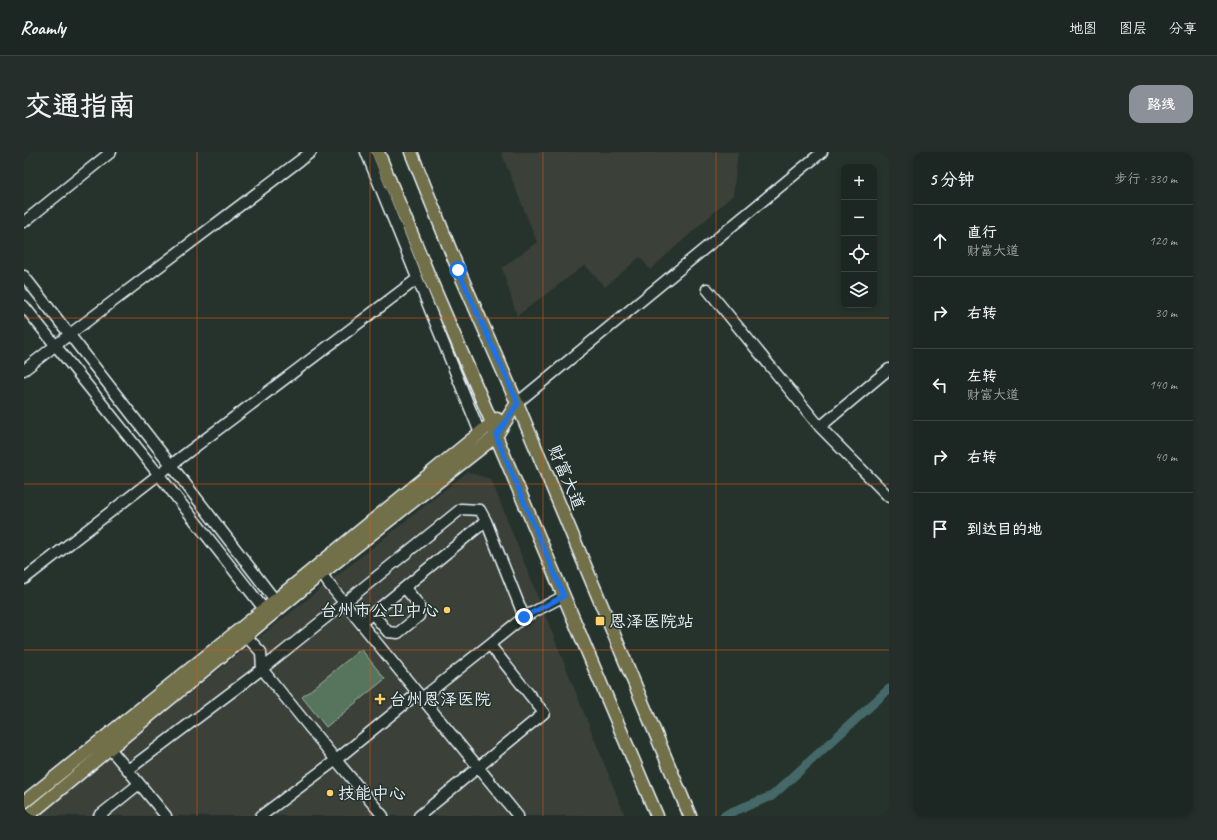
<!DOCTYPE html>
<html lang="zh">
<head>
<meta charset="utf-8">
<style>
	:root { --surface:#1c2622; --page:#252e2a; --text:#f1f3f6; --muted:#a0a5a5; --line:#3a4340; --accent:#8c9099 }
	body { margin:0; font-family:Caveat,"LXGW WenKai TC",sans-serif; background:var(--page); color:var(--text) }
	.controls { position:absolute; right:12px; top:12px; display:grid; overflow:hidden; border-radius:8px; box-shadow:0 2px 6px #0003 }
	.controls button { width:36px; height:36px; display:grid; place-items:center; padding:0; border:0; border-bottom:1px solid var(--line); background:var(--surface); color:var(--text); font:20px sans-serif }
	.stop { position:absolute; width:12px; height:12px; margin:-9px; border:3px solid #1a73e8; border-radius:50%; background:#fff }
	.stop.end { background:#1a73e8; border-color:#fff; box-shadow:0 1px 4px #0008 }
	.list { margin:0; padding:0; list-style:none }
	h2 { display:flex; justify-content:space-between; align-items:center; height:52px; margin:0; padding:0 16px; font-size:17px }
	h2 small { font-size:13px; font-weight:400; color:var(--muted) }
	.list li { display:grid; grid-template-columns:26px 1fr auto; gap:12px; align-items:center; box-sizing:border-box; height:72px; padding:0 16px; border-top:1px solid var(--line) }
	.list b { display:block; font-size:15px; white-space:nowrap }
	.list p { margin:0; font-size:13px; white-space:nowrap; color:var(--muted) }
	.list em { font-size:13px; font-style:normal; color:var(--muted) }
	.icon { flex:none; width:22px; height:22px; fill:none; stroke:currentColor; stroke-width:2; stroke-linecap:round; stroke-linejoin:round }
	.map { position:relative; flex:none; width:865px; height:664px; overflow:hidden; border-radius:12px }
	header { display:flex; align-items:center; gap:24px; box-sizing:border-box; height:56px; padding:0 20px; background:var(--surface); border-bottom:1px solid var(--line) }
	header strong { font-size:19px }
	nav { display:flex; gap:22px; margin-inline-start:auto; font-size:14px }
	.intro { display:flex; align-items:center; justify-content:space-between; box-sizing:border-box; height:96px; padding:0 24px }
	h1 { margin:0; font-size:28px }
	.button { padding:10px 18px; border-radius:12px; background:var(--accent); color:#fff; font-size:14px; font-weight:700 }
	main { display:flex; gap:24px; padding:0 24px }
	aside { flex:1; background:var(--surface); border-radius:12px; box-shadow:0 2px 6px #0003 }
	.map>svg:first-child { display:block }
	.built { fill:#3a4039 }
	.green { fill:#57745b; stroke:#a0b2aa }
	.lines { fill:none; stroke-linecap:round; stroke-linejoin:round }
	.canal { stroke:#446967; stroke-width:9 }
	.minor-casing { stroke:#e8f1f8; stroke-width:13 }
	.major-casing { stroke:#e8f1f8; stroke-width:15 }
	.minor { stroke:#26332d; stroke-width:10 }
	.major { stroke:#726f4a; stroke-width:12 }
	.route { stroke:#1a73e8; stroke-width:5 }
	.grid { fill:none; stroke:#e8590c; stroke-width:1; stroke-opacity:0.55 }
	.poi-dot { fill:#ffd166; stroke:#26332d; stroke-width:1.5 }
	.labels { text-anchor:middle; stroke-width:3; stroke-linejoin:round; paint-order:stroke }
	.street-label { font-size:17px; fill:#e8f1f8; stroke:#26332d }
	.poi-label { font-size:17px; fill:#e8f1f8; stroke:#26332d; text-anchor:start }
</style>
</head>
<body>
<header>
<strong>Roamly</strong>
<nav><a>地图</a><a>图层</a><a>分享</a></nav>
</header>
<div class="intro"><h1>交通指南</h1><a class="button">路线</a></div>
<main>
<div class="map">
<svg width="865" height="664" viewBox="0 0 865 664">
	<rect width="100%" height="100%" fill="#26332d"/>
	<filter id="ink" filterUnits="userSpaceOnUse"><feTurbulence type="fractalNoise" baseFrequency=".025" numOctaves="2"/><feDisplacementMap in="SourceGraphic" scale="8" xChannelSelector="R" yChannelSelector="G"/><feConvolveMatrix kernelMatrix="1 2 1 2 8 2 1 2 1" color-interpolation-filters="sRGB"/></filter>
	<g filter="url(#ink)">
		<path class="built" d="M 477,0 L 714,0 L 709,43 L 626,118 L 616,105 L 581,135 L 561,113 L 493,164 L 478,116 L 513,90 Z
			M 443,320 L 467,327 L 601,664 L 11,664 Z"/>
		<path class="green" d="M 337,497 L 361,527 L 302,575 L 278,545 Z"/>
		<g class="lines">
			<path class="canal" d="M 700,664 L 705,661 L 748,644 L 865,537"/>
			<defs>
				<path id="minor" d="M 342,0 L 456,281
					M 0,70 L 87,0
					M 0,124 L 147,313 L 251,448
					M 683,137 L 796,275 L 865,345
					M 0,154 L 135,323 L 240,457
					M 0,218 L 46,182 L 287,0
					M 493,251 L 798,0
					M 796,275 L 865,217
					M 294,416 L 304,431 L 494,664
					M 0,427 L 147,313 L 393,127
					M 349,462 L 364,480 L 374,481 L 395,464 L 395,453 L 381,436
					M 337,471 L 462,369
					M 217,479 L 237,500 L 238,517 L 312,608 L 359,664
					M 398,546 L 500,465 L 540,444
					M 81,591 L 104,618
					M 75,664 L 115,632
					M 142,664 L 104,618 L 238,517 L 437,357 L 456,358 L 462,369 L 500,465
					M 237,664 L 312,608 L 394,541
					M 395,664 L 520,561 L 466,493"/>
				<path id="major" d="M 354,0 L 407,129 L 468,271 L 472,284 L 633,664
					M 387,0 L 434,117 L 493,251 L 666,664
					M 0,650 L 216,477 L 473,267
					M 4,664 L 298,421 L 472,284 L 493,251"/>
			</defs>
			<use href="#minor" class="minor-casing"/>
			<use href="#major" class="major-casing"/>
			<use href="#minor" class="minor"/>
			<use href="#major" class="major"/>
		</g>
	</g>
	<g class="lines" filter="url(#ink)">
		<path class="route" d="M 434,118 L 494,251 L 472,284 L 540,444 L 500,465"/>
	</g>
	<path class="grid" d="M 173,0 L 173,664M 346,0 L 346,664M 519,0 L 519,664M 692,0 L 692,664M 0,166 L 865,166M 0,332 L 865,332M 0,498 L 865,498"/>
	<g class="poi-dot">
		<circle cx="423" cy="458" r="4"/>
		<rect x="571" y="464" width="10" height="10" rx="2"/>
		<path d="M354 541h4v4h4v4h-4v4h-4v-4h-4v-4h4z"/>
		<circle cx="306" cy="641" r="4"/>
	</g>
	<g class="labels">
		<g class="street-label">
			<text transform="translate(543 325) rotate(67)" y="6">财富大道</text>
		</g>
		<g class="poi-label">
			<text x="415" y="464" text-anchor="end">台州市公卫中心</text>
			<text x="585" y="475">恩泽医院站</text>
			<text x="365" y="553">台州恩泽医院</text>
			<text x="314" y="647">技能中心</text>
		</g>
	</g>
</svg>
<div class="controls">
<button>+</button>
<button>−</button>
<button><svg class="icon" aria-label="locate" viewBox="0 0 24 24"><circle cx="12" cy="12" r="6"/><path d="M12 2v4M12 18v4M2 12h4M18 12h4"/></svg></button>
<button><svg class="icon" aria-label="layers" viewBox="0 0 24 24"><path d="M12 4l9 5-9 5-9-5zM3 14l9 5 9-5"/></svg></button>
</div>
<div class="stop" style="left:434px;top:118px"></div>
<div class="stop end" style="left:500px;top:465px"></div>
</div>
<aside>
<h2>5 分钟<small>步行 · 330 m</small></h2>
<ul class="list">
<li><svg class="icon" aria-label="ahead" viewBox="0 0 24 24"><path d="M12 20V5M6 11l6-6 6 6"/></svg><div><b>直行</b><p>财富大道</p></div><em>120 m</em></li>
<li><svg class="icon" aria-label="right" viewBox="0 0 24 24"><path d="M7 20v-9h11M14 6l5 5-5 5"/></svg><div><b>右转</b></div><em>30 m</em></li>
<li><svg class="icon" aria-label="left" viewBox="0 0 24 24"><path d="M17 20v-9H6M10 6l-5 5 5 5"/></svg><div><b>左转</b><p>财富大道</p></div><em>140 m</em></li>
<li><svg class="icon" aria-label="right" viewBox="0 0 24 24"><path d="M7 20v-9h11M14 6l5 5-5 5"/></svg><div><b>右转</b></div><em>40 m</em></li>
<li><svg class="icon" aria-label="arrive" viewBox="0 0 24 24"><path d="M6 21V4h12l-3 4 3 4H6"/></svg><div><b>到达目的地</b></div></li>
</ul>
</aside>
</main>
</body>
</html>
